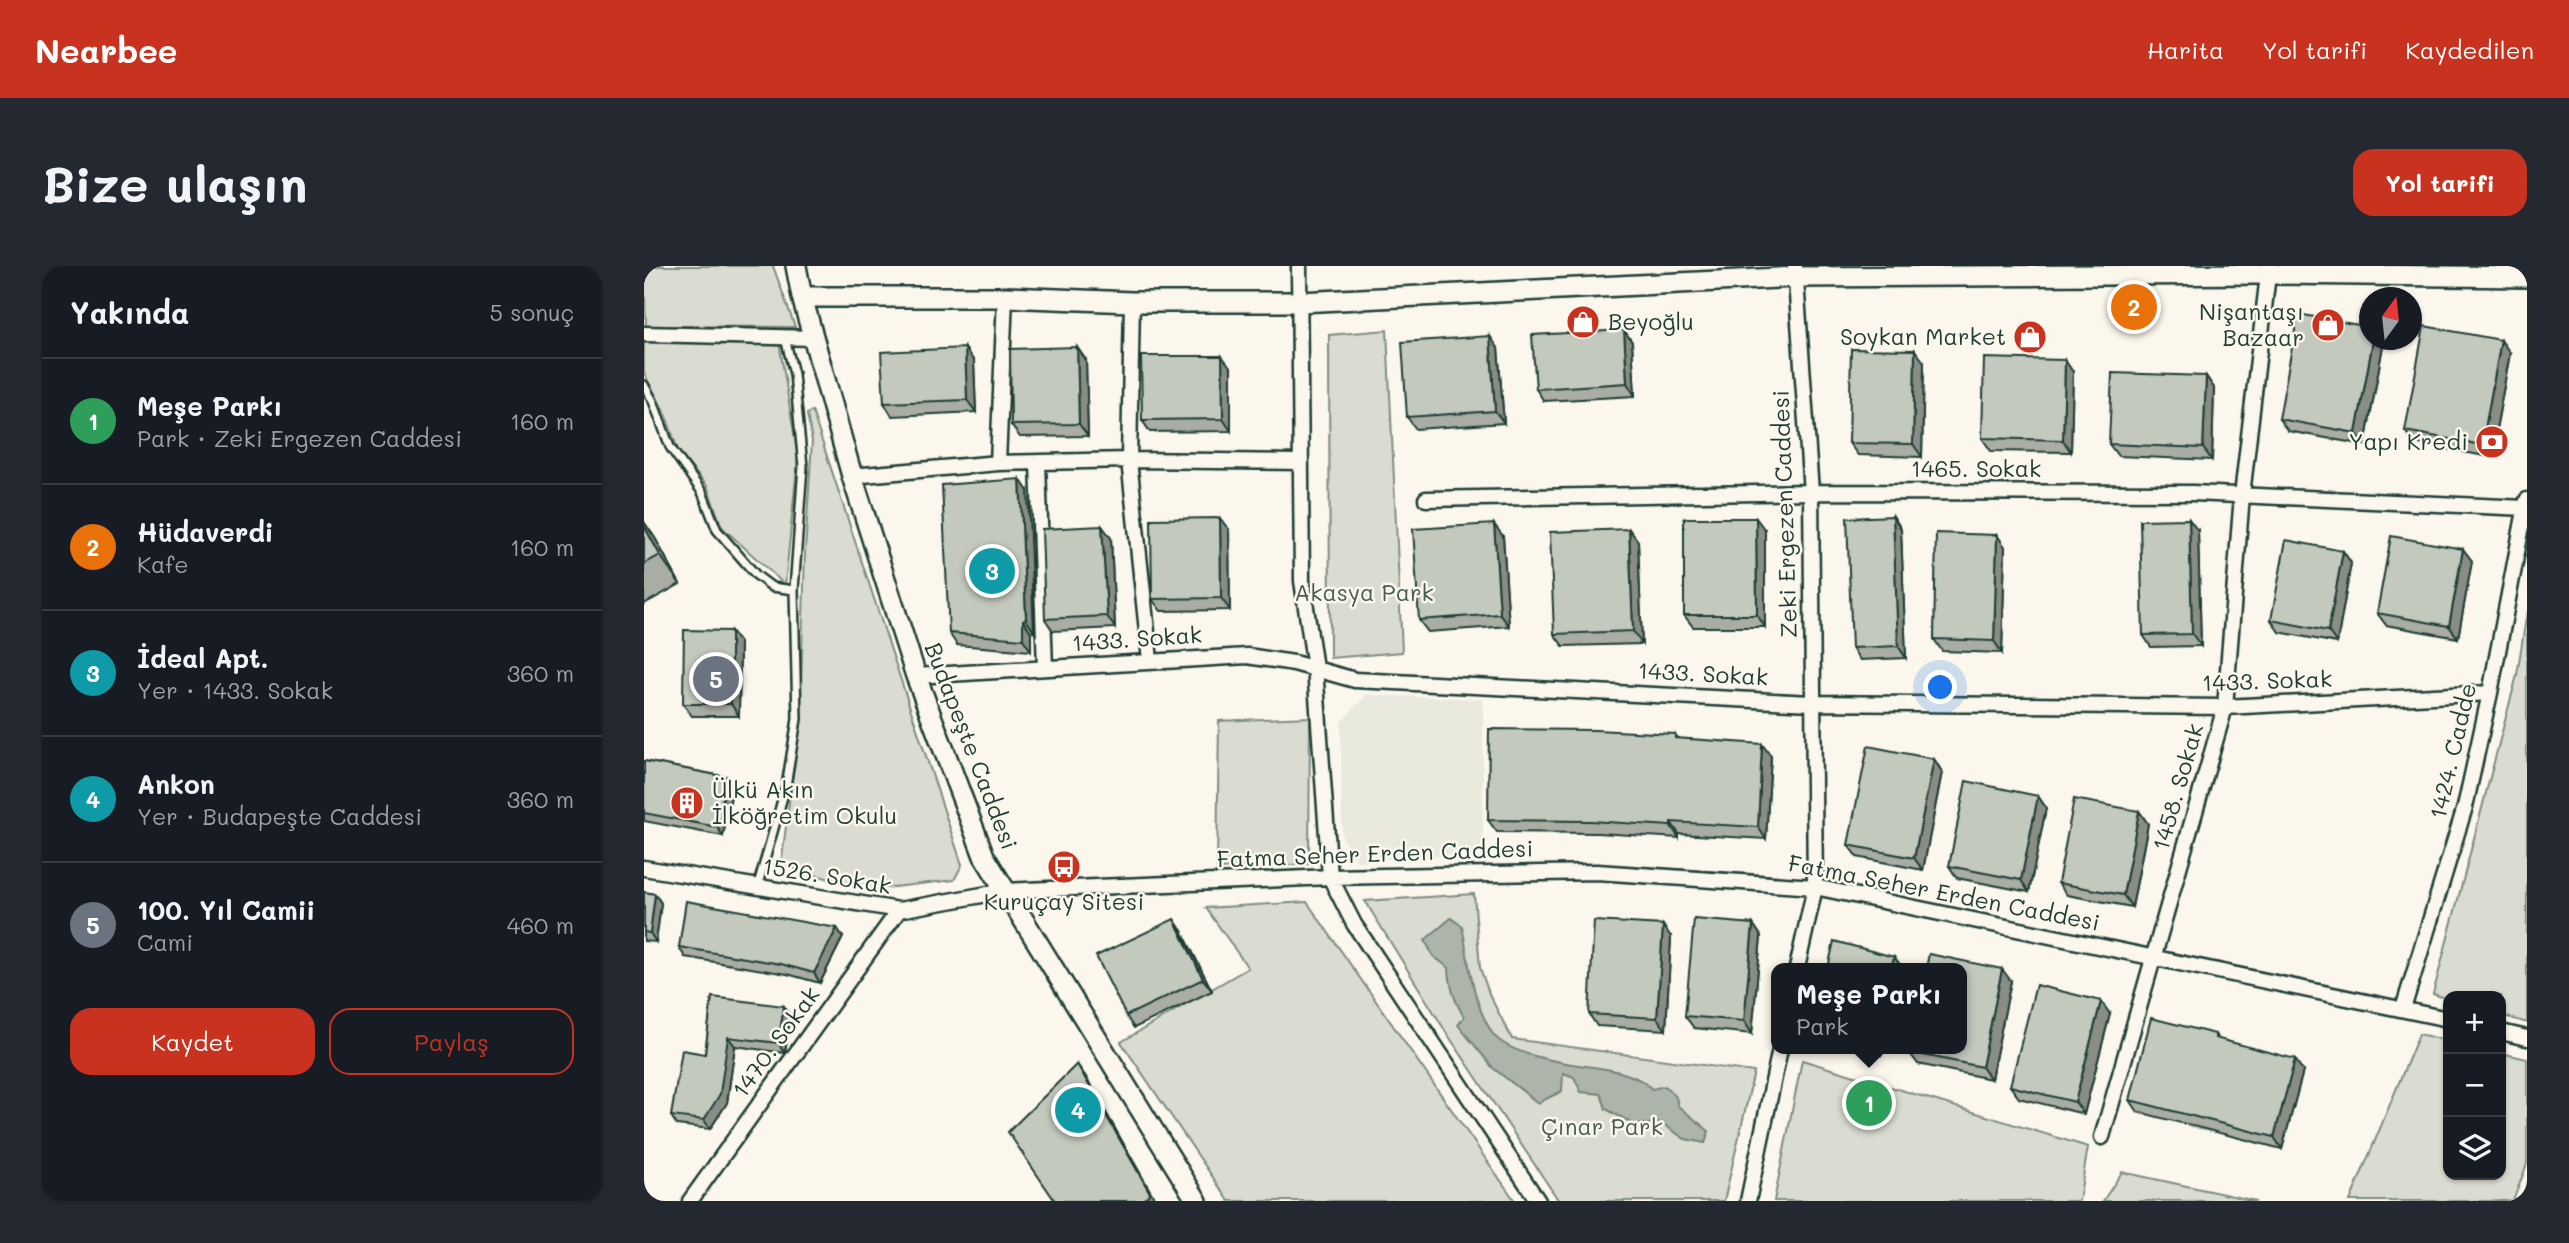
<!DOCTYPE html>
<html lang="tr">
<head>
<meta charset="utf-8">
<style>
	:root { --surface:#171b24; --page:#242831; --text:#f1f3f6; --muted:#9ea1a6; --line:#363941; --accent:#c8321e }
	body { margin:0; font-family:Mali,sans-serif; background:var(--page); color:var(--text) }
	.controls { position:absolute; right:21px; bottom:21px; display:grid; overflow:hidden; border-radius:14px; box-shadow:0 2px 5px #0004 }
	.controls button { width:63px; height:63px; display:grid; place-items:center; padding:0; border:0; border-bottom:2px solid var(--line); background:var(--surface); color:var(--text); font:35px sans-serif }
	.compass { position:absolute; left:1715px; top:21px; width:63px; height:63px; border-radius:50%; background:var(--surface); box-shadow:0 2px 5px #0004; rotate:15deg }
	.you { position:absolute; left:1297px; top:422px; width:24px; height:24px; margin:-18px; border:5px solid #fff; border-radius:50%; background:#1a73e8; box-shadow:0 0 0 10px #1a73e833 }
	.badge { display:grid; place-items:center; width:46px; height:46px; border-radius:50%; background:var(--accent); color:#fff; font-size:23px; font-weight:700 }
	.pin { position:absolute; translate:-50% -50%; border:4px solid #fff; box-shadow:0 2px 7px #0006 }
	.popup { position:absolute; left:1127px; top:697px; width:196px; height:91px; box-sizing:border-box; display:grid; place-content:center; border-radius:14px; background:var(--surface); filter:drop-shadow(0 2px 5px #0005); font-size:23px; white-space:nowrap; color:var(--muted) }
	.popup b { font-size:26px; color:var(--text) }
	.popup::after { content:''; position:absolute; left:50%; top:100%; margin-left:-14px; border:14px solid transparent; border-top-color:var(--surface) }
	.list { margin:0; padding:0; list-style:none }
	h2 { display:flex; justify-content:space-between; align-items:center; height:91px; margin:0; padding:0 28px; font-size:30px }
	h2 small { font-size:23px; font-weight:400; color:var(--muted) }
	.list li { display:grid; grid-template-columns:46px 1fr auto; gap:21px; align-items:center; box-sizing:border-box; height:126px; padding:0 28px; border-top:2px solid var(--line) }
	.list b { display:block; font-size:26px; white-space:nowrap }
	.list p { margin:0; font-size:23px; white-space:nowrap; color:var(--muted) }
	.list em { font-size:23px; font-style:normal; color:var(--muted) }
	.actions { display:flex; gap:14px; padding:21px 28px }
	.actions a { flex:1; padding:16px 0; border:2px solid var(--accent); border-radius:21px; text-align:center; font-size:24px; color:var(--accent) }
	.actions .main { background:var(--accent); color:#fff }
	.icon { flex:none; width:38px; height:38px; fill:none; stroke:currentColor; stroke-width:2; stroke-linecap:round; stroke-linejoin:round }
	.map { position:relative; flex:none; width:1883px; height:935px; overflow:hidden; border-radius:21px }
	header { display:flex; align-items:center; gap:42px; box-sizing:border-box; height:98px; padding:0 35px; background:var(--accent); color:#fff }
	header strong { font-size:33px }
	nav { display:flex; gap:38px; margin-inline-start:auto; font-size:24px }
	.intro { display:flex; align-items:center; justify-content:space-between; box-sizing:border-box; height:168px; padding:0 42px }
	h1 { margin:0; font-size:49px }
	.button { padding:18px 32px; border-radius:21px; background:var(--accent); color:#fff; font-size:24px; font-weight:700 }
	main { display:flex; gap:42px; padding:0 42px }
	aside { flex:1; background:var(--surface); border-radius:21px; box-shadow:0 2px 5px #0004 }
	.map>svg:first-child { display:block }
	.built { fill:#eae9de }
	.green { fill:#dbdcd1; stroke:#7d8c82; stroke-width:2 }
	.water { fill:#adb4aa; stroke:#74847b; stroke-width:2 }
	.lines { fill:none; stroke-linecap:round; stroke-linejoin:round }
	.lane-casing { stroke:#1f3d34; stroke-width:12 }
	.street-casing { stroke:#1f3d34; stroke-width:19 }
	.secondary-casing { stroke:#1f3d34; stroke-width:24 }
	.lane { stroke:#fbf7ec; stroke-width:7 }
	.street { stroke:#fbf7ec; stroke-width:14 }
	.secondary { stroke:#fbf7ec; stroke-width:19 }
	.wall { fill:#a9ada3; stroke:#1f3d34; stroke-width:2 }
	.shaded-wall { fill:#898d85; stroke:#1f3d34; stroke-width:2 }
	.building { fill:#c4c9be; stroke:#1f3d34; stroke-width:2 }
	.labels { text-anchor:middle; stroke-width:5; stroke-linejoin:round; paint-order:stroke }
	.poi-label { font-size:23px; fill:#1f3d34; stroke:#fbf7ec; text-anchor:end }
	.street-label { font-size:23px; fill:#1f3d34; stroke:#fbf7ec }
	.park-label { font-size:23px; fill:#455d53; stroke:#fbf7ec }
</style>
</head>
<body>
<header>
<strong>Nearbee</strong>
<nav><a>Harita</a><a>Yol tarifi</a><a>Kaydedilen</a></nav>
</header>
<div class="intro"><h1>Bize ulaşın</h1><a class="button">Yol tarifi</a></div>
<main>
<aside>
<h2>Yakında<small>5 sonuç</small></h2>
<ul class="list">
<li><span class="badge" style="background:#2e9e5b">1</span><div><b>Meşe Parkı</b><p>Park · Zeki Ergezen Caddesi</p></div><em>160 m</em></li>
<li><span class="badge" style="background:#e8710a">2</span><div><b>Hüdaverdi</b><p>Kafe</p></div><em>160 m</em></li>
<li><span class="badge" style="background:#0f9aa8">3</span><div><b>İdeal Apt.</b><p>Yer · 1433. Sokak</p></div><em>360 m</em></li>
<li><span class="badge" style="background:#0f9aa8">4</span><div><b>Ankon</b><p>Yer · Budapeşte Caddesi</p></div><em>360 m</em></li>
<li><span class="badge" style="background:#6b7280">5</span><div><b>100. Yıl Camii</b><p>Cami</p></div><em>460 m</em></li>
</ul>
<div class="actions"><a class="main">Kaydet</a><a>Paylaş</a></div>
</aside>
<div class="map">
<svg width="1883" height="935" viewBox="0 0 1883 935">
	<rect width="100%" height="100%" fill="#fbf7ec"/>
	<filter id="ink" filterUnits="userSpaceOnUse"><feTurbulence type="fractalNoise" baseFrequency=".0143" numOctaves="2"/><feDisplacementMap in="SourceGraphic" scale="14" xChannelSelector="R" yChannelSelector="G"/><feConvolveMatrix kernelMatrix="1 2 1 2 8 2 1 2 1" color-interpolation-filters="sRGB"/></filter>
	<g filter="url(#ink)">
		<path class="built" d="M 722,429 L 839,433 L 839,587 L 713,595 L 698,572 L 697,456 Z"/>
		<path class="green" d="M 0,0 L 129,0 L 151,61 L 2,60 Z
			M 743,64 L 758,386 L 686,392 L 685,69 Z
			M 0,73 L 135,76 L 154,191 L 141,319 L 78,261 L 63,220 L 35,187 L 21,147 L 0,107 Z
			M 168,145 L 318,599 L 310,614 L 224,624 L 137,599 L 156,452 L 161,286 L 168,175 L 163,148 Z
			M 1883,346 L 1883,757 L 1857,749 L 1857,730 L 1804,730 L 1804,733 L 1789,728 L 1873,409 Z
			M 666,451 L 665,598 L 573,603 L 575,455 Z
			M 830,628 L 836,702 L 846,730 L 868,773 L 1110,806 L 1080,935 L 915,935 L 802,766 L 721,635 Z
			M 663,636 L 871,935 L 585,935 L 477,776 L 604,702 L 562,642 Z
			M 1775,768 L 1804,775 L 1804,909 L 1857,909 L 1857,787 L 1883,793 L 1883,898 L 1869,935 L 1706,935 Z
			M 1158,794 L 1444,881 L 1435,935 L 1130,935 Z
			M 1478,906 L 1612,935 L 1459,935 Z"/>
		<path class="water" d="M 807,652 L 818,660 C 825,695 828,737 849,768 C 864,789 924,798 949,801 C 970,804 993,808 1008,823 L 1021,820 L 1032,831 L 1034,840 L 1065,865 L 1061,877 L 1041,873 L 1017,857 L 991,859 L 962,843 L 957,828 L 937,826 L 930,811 L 919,807 L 918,825 L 894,837 L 849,802 L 814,759 L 820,751 C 810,734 806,721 805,702 L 789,690 L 781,674 Z"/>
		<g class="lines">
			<defs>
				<path id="lane" d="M 0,119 L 9,135 L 26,181 L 58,226 L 73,264 L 112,309 L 128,321 L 150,324
					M 113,622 L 142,520 L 153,453 L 150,324 L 159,200 L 150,108 L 141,72"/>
				<path id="street" d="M 655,0 L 658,315 L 671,402 L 686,611 L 710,658 L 894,935
					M 1151,0 L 1167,226 L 1171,621 L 1153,702
					M 488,36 L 485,194 L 506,394
					M 0,68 L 169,72
					M 354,197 L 361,31
					M 394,197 L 401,402
					M 208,210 L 354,197 L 485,194 L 656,196
					M 782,233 L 1167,226 L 1549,227 L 1882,242
					M 272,410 L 603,390 L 650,397 L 711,414 L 1168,437 L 1581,441 L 1846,427
					M 0,602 L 255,644 L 360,625 L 686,611 L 953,606 L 1171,621 L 1804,753
					M 1759,743 L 1821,541 L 1846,427 L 1883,234
					M 1857,766 L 1883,772
					M 1458,871 L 1581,441 L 1598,229 L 1625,0
					M 46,935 L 255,644
					M 1104,935 L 1136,783"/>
				<path id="secondary" d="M 152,0 L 158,31 L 208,210 L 272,410 L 340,590 L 553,935
					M 158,31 L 361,31 L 488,36 L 656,36 L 1153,11 L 1625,8 L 1883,11"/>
			</defs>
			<use href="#lane" class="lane-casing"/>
			<use href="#street" class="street-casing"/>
			<use href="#secondary" class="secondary-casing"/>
			<use href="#lane" class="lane"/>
			<use href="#street" class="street"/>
			<use href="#secondary" class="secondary"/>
		</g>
		<path class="wall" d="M 980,64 L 988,76 L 991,130 L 900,135 L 892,123 Z
			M 1740,74 L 1721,179 L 1644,165 L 1635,153 Z
			M 854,82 L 860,157 L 772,163 L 763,151 Z
			M 1866,87 L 1847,191 L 1770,177 L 1761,165 Z
			M 442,94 L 444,170 L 376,171 L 367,159 Z
			M 330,95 L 332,146 L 248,150 L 240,137 Z
			M 1280,96 L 1278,191 L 1214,189 L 1205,177 Z
			M 587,102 L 587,165 L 506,166 L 498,154 Z
			M 1429,106 L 1427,186 L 1347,185 L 1338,172 Z
			M 1562,110 L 1570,122 L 1568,194 L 1474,190 L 1465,178 Z
			M 384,225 L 390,366 L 387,366 L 387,385 L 313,379 L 305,367 Z
			M 1249,250 L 1257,263 L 1262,392 L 1216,394 L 1208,382 Z
			M 0,256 L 11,272 L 36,318 L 0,338 Z
			M 458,260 L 467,272 L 471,362 L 409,365 L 401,353 Z
			M 985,263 L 994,275 L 998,378 L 919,380 L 910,368 Z
			M 585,264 L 586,344 L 517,345 L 508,333 Z
			M 1121,264 L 1121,361 L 1049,361 L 1040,349 Z
			M 1554,265 L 1557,380 L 1507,381 L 1499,369 Z
			M 1353,269 L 1361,281 L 1358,387 L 1298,385 L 1290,373 Z
			M 859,270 L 865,360 L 784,366 L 775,354 Z
			M 1819,283 L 1828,295 L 1814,372 L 1742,359 L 1733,347 Z
			M 1699,285 L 1707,297 L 1693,377 L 1635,366 L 1627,354 Z
			M 87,365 L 96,377 L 95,450 L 48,450 L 39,438 Z
			M 1031,468 L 1035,473 L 1127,490 L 1122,573 L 1035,568 L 1035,572 L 954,567 L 853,566 L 844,554 Z
			M 1290,493 L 1298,506 L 1279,604 L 1213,591 L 1204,579 Z
			M 0,495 L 83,511 L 89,520 L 79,570 L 0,555 Z
			M 1394,530 L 1402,542 L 1385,626 L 1313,612 L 1305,600 Z
			M 1495,545 L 1504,558 L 1488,641 L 1423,629 L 1414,617 Z
			M 0,626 L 11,628 L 17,637 L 12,676 L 0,675 Z
			M 1109,658 L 1117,670 L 1108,768 L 1050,762 L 1041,750 Z
			M 193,662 L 199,671 L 176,717 L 143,708 L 41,691 L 35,681 Z
			M 538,665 L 568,725 L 490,762 L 482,750 Z
			M 1027,671 L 1022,764 L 953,760 L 945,748 Z
			M 1367,715 L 1347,813 L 1274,798 L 1265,786 Z
			M 68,731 L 146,750 L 141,787 L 91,780 L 83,837 L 66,863 L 33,859 L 27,850 L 61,788 Z
			M 1466,748 L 1440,848 L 1375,832 L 1366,820 Z
			M 1571,768 L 1574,773 L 1659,805 L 1638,883 L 1494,846 L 1486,834 Z
			M 1210,783 L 1239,783 L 1237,789 Z"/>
		<path class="shaded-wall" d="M 980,64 L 988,76 L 991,130 L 983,117 Z
			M 846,70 L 854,82 L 860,157 L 851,145 Z
			M 1729,74 L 1740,74 L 1721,179 L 1712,167 Z
			M 1857,74 L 1866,87 L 1847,191 L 1838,179 Z
			M 433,81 L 442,94 L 444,170 L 435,158 Z
			M 321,82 L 330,95 L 332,146 L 323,134 Z
			M 1271,84 L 1280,96 L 1278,191 L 1269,178 Z
			M 578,90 L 587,102 L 587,165 L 579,153 Z
			M 1421,94 L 1429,106 L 1427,186 L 1419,174 Z
			M 1562,110 L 1570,122 L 1568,194 L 1559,182 Z
			M 376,213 L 384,225 L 390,366 L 382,353 Z
			M 1249,250 L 1257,263 L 1262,392 L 1254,380 Z
			M 576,252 L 585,264 L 586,344 L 577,332 Z
			M 1112,252 L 1121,264 L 1121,361 L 1113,349 Z
			M 1545,253 L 1554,265 L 1557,380 L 1548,368 Z
			M 0,256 L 11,272 L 36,318 L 16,289 L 0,260 Z
			M 850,258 L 859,270 L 865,360 L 856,348 Z
			M 458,260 L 467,272 L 471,362 L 463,350 Z
			M 985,263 L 994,275 L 998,378 L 989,365 Z
			M 1353,269 L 1361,281 L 1358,387 L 1350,375 Z
			M 1819,283 L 1828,295 L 1814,372 L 1805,360 Z
			M 1699,285 L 1707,297 L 1693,377 L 1684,365 Z
			M 379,354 L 387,366 L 387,385 L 379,373 Z
			M 87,365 L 96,377 L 95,450 L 87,438 Z
			M 1118,478 L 1127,490 L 1122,573 L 1114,561 Z
			M 1290,493 L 1298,506 L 1279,604 L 1270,592 Z
			M 83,511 L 89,520 L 79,570 L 73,561 Z
			M 1394,530 L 1402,542 L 1385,626 L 1377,614 Z
			M 1495,545 L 1504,558 L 1488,641 L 1479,629 Z
			M 1027,556 L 1035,568 L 1035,572 L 1027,560 Z
			M 11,628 L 17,637 L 12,676 L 6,667 Z
			M 530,653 L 538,665 L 568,725 L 559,713 Z
			M 1109,658 L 1117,670 L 1108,768 L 1100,755 Z
			M 1019,659 L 1027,671 L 1022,764 L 1013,752 Z
			M 193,662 L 199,671 L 176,717 L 170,707 Z
			M 1250,691 L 1259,702 L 1247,702 Z
			M 1358,703 L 1367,715 L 1347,813 L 1338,801 Z
			M 1457,735 L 1466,748 L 1440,848 L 1431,836 Z
			M 140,740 L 146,750 L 141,787 L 134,777 Z
			M 84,771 L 91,780 L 83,837 L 66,863 L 60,854 Z
			M 1232,783 L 1239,783 L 1237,789 Z
			M 1651,793 L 1659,805 L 1638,883 L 1630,871 Z
			M 433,798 L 442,811 L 512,935 L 498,935 Z"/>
		<path class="building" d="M 1654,48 L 1726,61 L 1726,74 L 1729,74 L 1712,167 L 1635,153 Z
			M 1780,60 L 1857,74 L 1838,179 L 1761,165 Z
			M 980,64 L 983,117 L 892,123 L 888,69 Z
			M 846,70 L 851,145 L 763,151 L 758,76 Z
			M 433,81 L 435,158 L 367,159 L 366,83 Z
			M 321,82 L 323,134 L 240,137 L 237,86 Z
			M 1207,83 L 1271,84 L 1269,178 L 1205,177 Z
			M 497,90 L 578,90 L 579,153 L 498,154 Z
			M 1340,92 L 1421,94 L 1419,174 L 1338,172 Z
			M 1468,107 L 1562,110 L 1559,182 L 1465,178 Z
			M 376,213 L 382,353 L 379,354 L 379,373 L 305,367 L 298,219 Z
			M 1249,250 L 1254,380 L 1208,382 L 1203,252 Z
			M 576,252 L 577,332 L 508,333 L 507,253 Z
			M 1040,252 L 1112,252 L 1113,349 L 1040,349 Z
			M 1545,253 L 1548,368 L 1499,369 L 1496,254 Z
			M 850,258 L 856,348 L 775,354 L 769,263 Z
			M 0,260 L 16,289 L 0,298 Z
			M 458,260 L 463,350 L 401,353 L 398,263 Z
			M 985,263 L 989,365 L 910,368 L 906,266 Z
			M 1292,267 L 1353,269 L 1350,375 L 1290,373 Z
			M 1747,270 L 1819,283 L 1805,360 L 1733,347 Z
			M 1642,274 L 1699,285 L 1684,365 L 1627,354 Z
			M 40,364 L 87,365 L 87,438 L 39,438 Z
			M 845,463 L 951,464 L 1031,468 L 1031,472 L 1118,478 L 1114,561 L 1027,556 L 1027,560 L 946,555 L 844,554 Z
			M 1224,480 L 1290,493 L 1270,592 L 1204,579 Z
			M 0,495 L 83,511 L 73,561 L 0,547 Z
			M 1322,515 L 1394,530 L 1377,614 L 1305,600 Z
			M 1430,533 L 1495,545 L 1479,629 L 1414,617 Z
			M 0,626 L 11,628 L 6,667 L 0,666 Z
			M 42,635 L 193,662 L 170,707 L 137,698 L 35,681 Z
			M 530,653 L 559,713 L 482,750 L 452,690 Z
			M 1050,653 L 1109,658 L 1100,755 L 1041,750 Z
			M 950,655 L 1019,659 L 1013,752 L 945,748 Z
			M 1190,675 L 1250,691 L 1247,702 L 1184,702 Z
			M 1285,688 L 1358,703 L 1338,801 L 1265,786 L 1266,783 L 1318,783 L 1318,702 L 1282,702 Z
			M 1392,719 L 1457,735 L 1431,836 L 1366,820 Z
			M 68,731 L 140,740 L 134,777 L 84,771 L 76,828 L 60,854 L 27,850 L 38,784 L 61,788 Z
			M 1507,752 L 1571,768 L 1571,772 L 1651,793 L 1630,871 L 1486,834 Z
			M 433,798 L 506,927 L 498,935 L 411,935 L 364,866 Z"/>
	</g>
	<defs>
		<symbol id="shop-disc" viewBox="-11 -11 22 22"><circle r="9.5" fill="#c8321e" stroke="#fbf7ec"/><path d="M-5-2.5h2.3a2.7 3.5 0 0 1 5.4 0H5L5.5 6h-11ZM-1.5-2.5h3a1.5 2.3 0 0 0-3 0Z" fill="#fff"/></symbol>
		<symbol id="bank-disc" viewBox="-11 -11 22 22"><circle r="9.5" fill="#c8321e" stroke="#fbf7ec"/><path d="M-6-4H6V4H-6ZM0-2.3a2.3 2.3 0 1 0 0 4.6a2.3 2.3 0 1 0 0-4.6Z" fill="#fff"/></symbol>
		<symbol id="building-disc" viewBox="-11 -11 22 22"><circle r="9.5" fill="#c8321e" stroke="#fbf7ec"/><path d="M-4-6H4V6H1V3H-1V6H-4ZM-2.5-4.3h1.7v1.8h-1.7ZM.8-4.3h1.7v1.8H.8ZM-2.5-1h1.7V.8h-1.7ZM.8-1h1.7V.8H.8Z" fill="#fff"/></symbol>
		<symbol id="bus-disc" viewBox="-11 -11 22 22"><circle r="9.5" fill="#c8321e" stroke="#fbf7ec"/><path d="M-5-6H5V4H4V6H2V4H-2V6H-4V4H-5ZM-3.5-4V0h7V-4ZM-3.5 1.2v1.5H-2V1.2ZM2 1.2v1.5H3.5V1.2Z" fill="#fff"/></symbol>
	</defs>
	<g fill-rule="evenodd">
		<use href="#shop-disc" x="920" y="37" width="38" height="38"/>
		<use href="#shop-disc" x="1665" y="40" width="38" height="38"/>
		<use href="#shop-disc" x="1367" y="52" width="38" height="38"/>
		<use href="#bank-disc" x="1829" y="157" width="38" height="38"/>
		<use href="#building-disc" x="24" y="518" width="38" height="38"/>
		<use href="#bus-disc" x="401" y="582" width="38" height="38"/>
	</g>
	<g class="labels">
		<g class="poi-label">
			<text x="1660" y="54">Nişantaşı<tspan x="1660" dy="26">Bazaar</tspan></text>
			<text x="964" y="64" text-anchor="start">Beyoğlu</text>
			<text x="1362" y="79">Soykan Market</text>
			<text x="1824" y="184">Yapı Kredi</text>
			<text x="68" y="532" text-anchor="start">Ülkü Akın<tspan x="68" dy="26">İlköğretim Okulu</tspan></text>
			<text x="420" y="644" text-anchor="middle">Kuruçay Sitesi</text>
		</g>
		<g class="street-label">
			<text x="1332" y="211">1465. Sokak</text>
			<text transform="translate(1141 248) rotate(-92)" y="8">Zeki Ergezen Caddesi</text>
			<text transform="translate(493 373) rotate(-4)" y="8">1433. Sokak</text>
			<text transform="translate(1059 408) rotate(3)" y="8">1433. Sokak</text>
			<text transform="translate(1623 415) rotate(-2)" y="8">1433. Sokak</text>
			<text transform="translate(327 480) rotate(69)" y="8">Budapeşte Caddesi</text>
			<text transform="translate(1809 485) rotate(-77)" y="8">1424. Cadde</text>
			<text transform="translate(1534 521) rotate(-74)" y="8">1458. Sokak</text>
			<text transform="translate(731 588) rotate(-2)" y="8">Fatma Seher Erden Caddesi</text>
			<text transform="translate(183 610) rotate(9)" y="8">1526. Sokak</text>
			<text transform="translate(1300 627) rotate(11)" y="8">Fatma Seher Erden Caddesi</text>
			<text transform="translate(132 776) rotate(-54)" y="8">1470. Sokak</text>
		</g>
		<g class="park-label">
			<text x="720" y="335">Akasya Park</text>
			<text x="958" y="869">Çınar Park</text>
		</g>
	</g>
</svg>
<div class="controls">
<button>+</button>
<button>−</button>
<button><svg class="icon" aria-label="layers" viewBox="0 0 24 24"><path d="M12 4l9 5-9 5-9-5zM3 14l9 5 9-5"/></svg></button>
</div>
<svg class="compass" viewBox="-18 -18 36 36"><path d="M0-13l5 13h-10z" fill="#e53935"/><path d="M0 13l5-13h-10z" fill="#9ea1a6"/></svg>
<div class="you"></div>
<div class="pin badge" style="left:1225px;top:837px;background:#2e9e5b">1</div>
<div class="popup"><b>Meşe Parkı</b>Park</div>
<div class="pin badge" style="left:1490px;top:41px;background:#e8710a">2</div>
<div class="pin badge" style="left:348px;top:305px;background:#0f9aa8">3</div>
<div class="pin badge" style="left:434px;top:844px;background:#0f9aa8">4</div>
<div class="pin badge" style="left:72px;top:413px;background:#6b7280">5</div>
</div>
</main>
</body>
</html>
